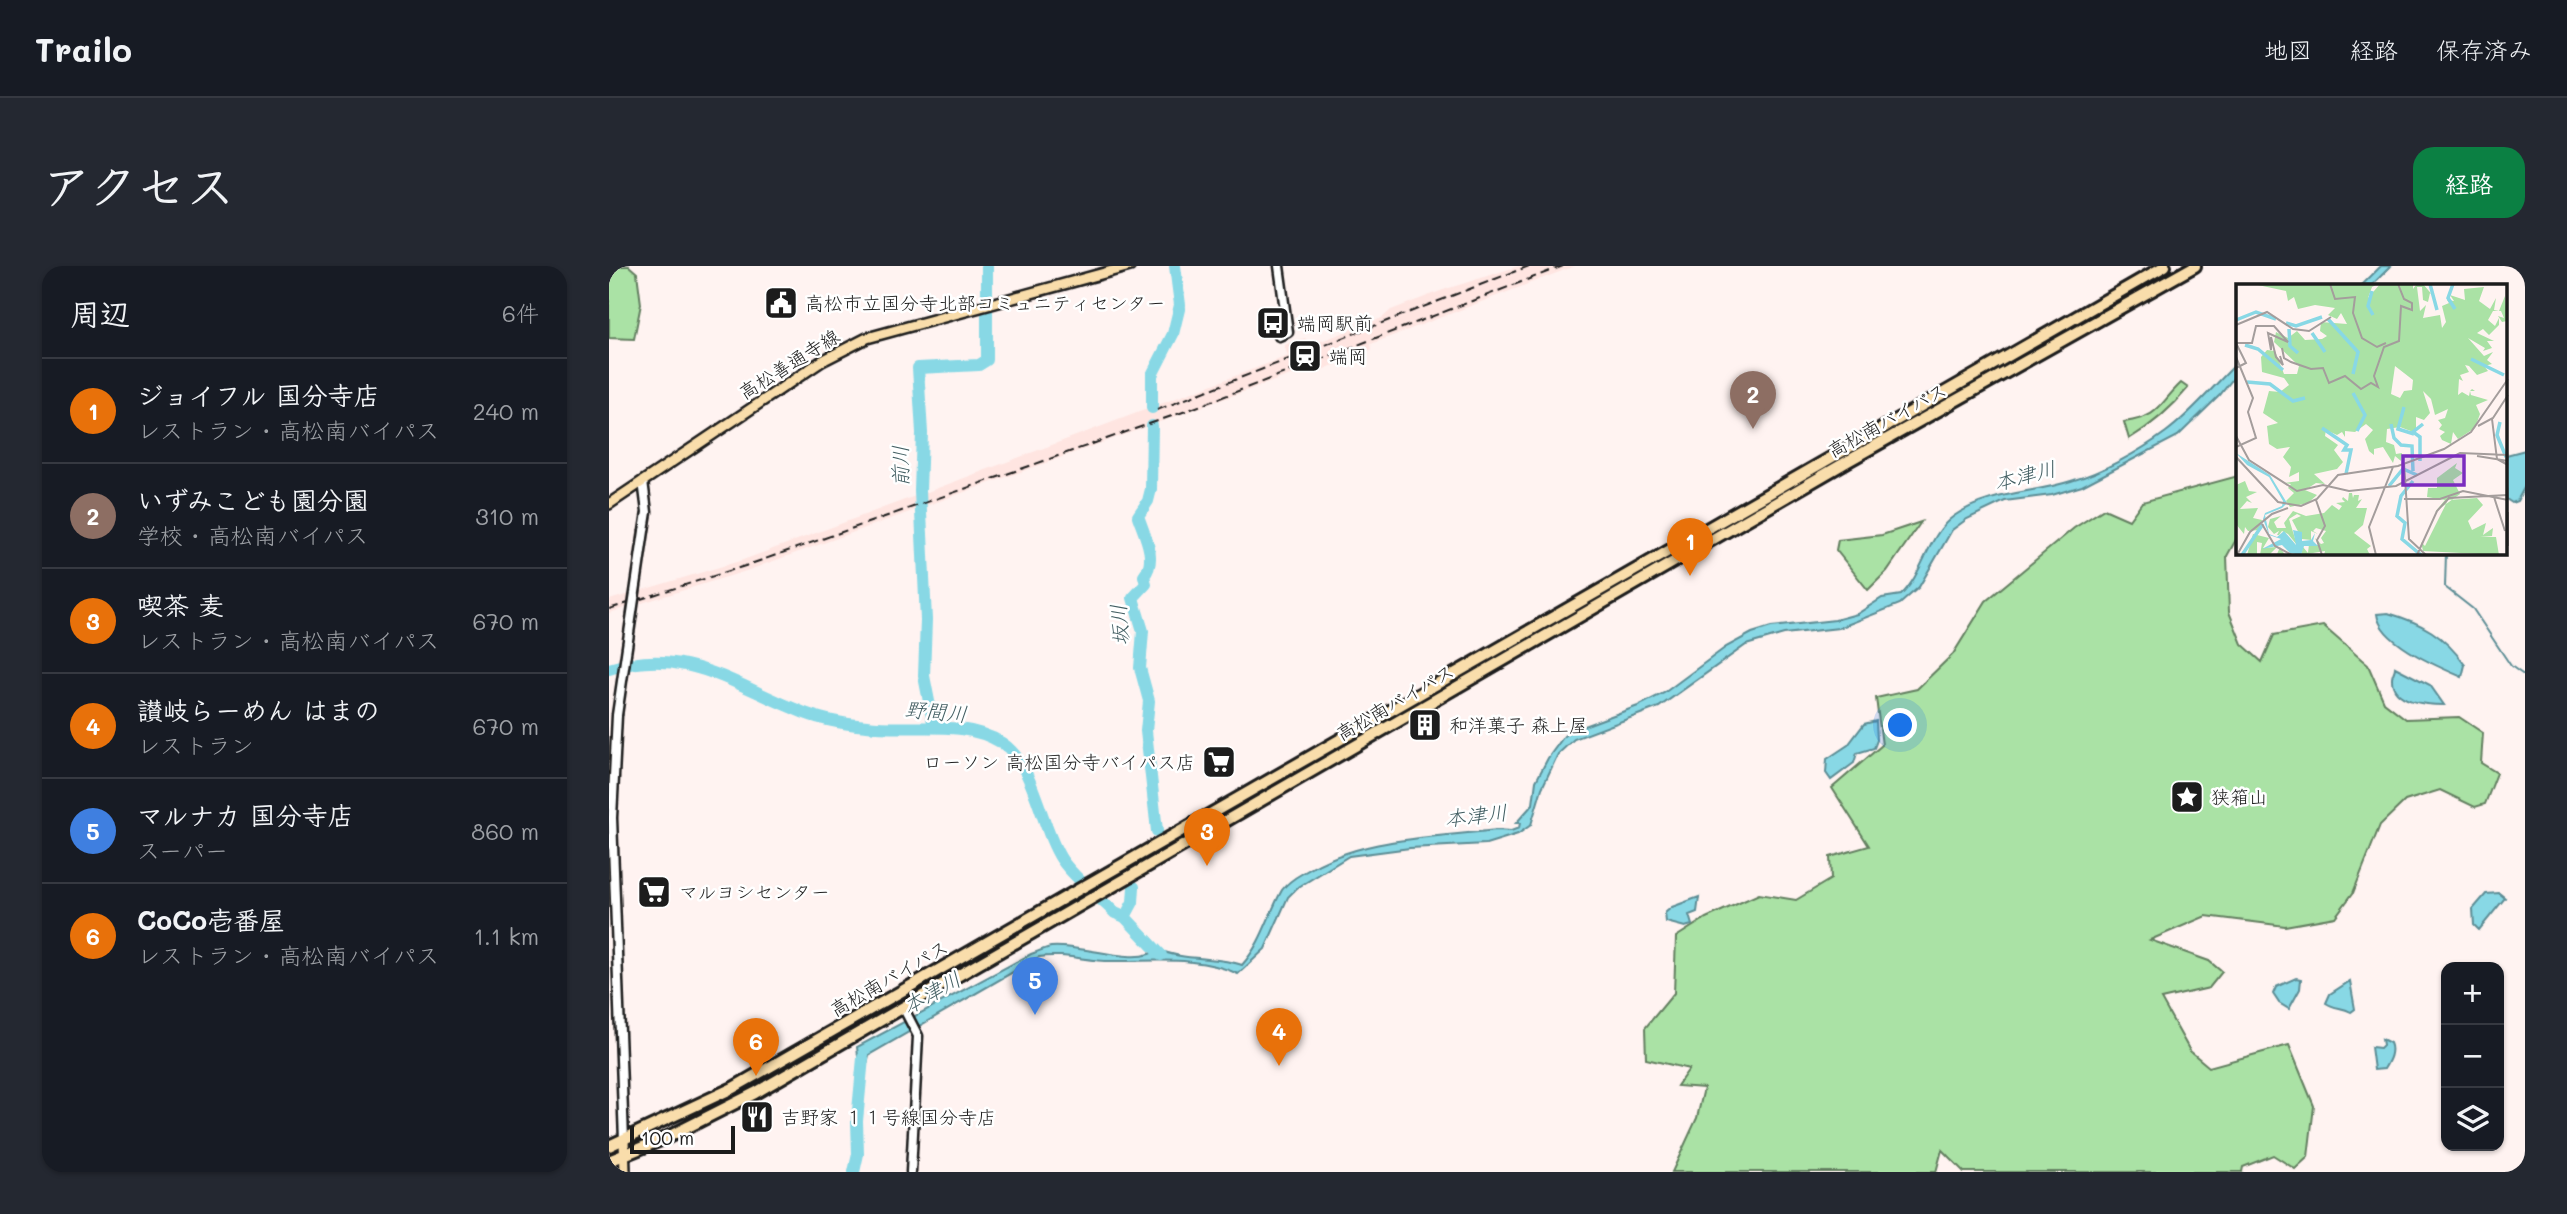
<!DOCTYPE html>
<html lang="ja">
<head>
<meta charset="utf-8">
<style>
	:root { --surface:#171b24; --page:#242831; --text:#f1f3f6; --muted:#9ea1a6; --line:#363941; --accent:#0b8043 }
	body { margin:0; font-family:Mali,"Klee One",sans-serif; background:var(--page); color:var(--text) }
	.controls { position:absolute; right:21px; bottom:21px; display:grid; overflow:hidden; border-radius:14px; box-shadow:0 2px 5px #0004 }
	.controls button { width:63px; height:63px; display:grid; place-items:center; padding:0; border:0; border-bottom:2px solid var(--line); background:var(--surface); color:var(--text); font:35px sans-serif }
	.scale { position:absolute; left:21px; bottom:18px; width:105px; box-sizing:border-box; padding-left:7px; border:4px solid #1c1c1c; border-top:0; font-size:19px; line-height:24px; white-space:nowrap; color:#1c1c1c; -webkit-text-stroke:5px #fff; paint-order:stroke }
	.you { position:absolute; left:1292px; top:460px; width:24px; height:24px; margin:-18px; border:5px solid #fff; border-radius:50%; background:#1a73e8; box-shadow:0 0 0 10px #1a73e833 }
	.badge { display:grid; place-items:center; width:46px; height:46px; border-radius:50%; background:var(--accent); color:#fff; font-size:23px; font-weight:700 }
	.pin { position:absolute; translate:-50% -58px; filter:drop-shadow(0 2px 4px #0008) }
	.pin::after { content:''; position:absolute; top:37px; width:24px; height:21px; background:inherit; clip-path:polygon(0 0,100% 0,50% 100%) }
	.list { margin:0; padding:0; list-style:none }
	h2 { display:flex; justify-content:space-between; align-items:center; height:91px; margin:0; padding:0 28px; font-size:30px }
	h2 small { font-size:23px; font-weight:400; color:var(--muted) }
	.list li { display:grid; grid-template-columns:46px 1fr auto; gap:21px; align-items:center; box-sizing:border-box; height:105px; padding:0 28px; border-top:2px solid var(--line) }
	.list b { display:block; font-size:26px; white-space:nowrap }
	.list p { margin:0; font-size:23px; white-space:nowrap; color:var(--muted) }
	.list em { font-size:23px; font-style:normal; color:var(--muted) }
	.icon { flex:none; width:38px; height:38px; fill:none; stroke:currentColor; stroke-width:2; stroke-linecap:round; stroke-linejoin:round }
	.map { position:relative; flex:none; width:1916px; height:906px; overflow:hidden; border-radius:21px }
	header { display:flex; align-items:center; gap:42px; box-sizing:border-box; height:98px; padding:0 35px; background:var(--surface); border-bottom:2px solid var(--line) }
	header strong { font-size:33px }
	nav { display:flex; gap:38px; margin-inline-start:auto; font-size:24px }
	.intro { display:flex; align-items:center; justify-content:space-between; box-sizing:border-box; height:168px; padding:0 42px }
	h1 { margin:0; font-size:49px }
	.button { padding:18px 32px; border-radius:21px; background:var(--accent); color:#fff; font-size:24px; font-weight:700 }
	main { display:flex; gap:42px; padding:0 42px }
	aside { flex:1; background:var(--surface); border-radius:21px; box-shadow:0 2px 5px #0004 }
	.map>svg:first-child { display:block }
	.built { fill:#ffe5e1 }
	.green { fill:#aae2a5; stroke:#637f60; stroke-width:2 }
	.water { fill:#88d8e5; stroke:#5d8d95; stroke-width:2 }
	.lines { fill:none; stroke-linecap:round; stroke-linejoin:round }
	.stream { stroke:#5d8d95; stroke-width:2 }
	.river { stroke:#88d8e5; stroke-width:12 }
	.secondary-casing { stroke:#1c1c1c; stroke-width:13 }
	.primary-casing { stroke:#1c1c1c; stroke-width:14 }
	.highway-casing { stroke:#1c1c1c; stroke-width:16 }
	.secondary { stroke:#fff; stroke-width:8 }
	.primary { stroke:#f9ddab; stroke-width:9 }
	.highway { stroke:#f9ddab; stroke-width:10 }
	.rail { stroke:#1c1c1c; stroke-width:2; stroke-dasharray:10 5; stroke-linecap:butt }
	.secondary-bridge-casing { stroke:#1c1c1c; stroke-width:13; stroke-linecap:butt }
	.secondary-bridge { stroke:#fff; stroke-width:8 }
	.labels { text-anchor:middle; stroke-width:5; stroke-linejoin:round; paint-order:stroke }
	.poi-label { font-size:19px; fill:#1c1c1c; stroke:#fff; text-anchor:start }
	.street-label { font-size:19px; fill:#1c1c1c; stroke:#fff }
	.water-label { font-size:21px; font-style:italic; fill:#425e62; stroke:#fff }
	.inset-river { fill:none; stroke:#88d8e5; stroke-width:3.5 }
	.inset-road { fill:none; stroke:#a49d9c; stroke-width:2 }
	.view { fill:#7b2cbf; fill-opacity:0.15; stroke:#7b2cbf; stroke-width:3.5 }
	.inset-edge { fill:none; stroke:#1c1c1c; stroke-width:3.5 }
</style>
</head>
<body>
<header>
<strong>Trailo</strong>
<nav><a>地図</a><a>経路</a><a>保存済み</a></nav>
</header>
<div class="intro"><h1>アクセス</h1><a class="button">経路</a></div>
<main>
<aside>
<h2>周辺<small>6件</small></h2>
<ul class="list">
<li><span class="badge" style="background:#e8710a">1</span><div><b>ジョイフル 国分寺店</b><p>レストラン · 高松南バイパス</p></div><em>240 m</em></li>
<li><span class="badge" style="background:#8d6e63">2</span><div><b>いずみこども園分園</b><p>学校 · 高松南バイパス</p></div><em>310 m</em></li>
<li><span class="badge" style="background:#e8710a">3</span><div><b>喫茶 麦</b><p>レストラン · 高松南バイパス</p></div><em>670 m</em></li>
<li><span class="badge" style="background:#e8710a">4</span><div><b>讃岐らーめん はまの</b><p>レストラン</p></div><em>670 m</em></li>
<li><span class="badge" style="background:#3f7fe0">5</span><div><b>マルナカ 国分寺店</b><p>スーパー</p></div><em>860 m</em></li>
<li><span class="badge" style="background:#e8710a">6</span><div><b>CoCo壱番屋</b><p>レストラン · 高松南バイパス</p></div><em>1.1 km</em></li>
</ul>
</aside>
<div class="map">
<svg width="1916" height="906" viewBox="0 0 1916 906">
	<rect width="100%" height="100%" fill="#fff3f1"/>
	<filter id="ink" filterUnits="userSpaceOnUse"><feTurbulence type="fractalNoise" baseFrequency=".0143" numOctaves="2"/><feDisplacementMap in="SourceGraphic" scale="14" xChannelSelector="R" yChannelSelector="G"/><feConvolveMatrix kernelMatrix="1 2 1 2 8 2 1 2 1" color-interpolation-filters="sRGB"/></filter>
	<g filter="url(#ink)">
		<path class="built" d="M 910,0 L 966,0 L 762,78 L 763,83 L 713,104 L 687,107 L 314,241 L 313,228 L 679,90 L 675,79 L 696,72 L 702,79 L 773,52 L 782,44 L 834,24 Z
			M 309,229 L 309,243 L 137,305 L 0,347 L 0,334 L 134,294 Z"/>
		<path class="green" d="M 0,0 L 20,0 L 28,7 L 32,38 L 25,73 L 0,72 Z
			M 1572,117 L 1579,122 C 1561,144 1543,159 1520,173 L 1515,156 C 1552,150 1548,140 1572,117 Z
			M 1629,210 L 1629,270 L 1618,290 L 1620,346 L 1633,378 L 1653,396 L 1665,369 L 1714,360 L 1759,399 L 1775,436 L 1797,453 L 1850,451 L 1874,467 L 1872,497 L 1888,507 L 1876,538 L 1866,541 L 1831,524 L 1796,535 L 1771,559 L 1744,627 L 1726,651 L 1676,660 L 1597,650 L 1541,674 L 1600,695 L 1613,706 L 1600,722 L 1552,733 L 1581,785 L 1600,801 L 1680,779 L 1705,840 L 1699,891 L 1686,903 L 1664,889 L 1634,901 L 1633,906 L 1355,906 L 1333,884 L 1327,906 L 1063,906 L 1088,852 L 1095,822 L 1068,820 L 1080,803 L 1037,793 L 1036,762 L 1065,727 L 1067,671 L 1097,652 L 1150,628 L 1187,634 L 1222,613 L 1221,591 L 1260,580 L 1223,522 L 1273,479 L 1267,432 L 1308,423 L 1344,388 L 1377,335 L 1465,262 L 1495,243 L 1520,254 L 1533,236 Z
			M 1312,256 L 1278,305 L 1259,324 L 1227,284 L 1229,274 L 1273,269 Z"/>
		<path class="water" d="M 1772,0 L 1782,0 L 1763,19 L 1753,19 Z
			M 1629,96 L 1629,106 L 1611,129 L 1569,170 L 1473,220 L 1443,229 L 1396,235 L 1358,253 L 1343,264 L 1310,321 L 1291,338 L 1230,362 L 1175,368 L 1137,379 L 1050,441 L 965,473 L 949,488 L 933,522 L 922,559 L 909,568 L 877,578 L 801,582 L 740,590 L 688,622 L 679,631 L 656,683 L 629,708 C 589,689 543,696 501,695 C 477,695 454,687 430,691 L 260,789 L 256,808 L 251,809 L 248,781 L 422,688 C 428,686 436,682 442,681 C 467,677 532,702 548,683 C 573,695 607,690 633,699 C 653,677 659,649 673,624 C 678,617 687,611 694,607 C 752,571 821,572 888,564 L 902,565 L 910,562 L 911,557 L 907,557 L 924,538 L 927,515 L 939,492 L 955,470 L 964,464 L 1029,440 L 1055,427 L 1117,381 L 1143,367 L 1162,361 L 1226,354 L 1248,348 L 1273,332 L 1292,329 C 1315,307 1319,268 1345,250 C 1382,225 1422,228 1462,215 C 1494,206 1530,186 1557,166 C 1583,147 1607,117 1629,96 Z
			M 1916,184 L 1916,220 L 1908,235 L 1903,237 L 1897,233 L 1897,189 Z
			M 1779,347 C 1813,357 1835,369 1856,399 L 1853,411 C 1830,401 1771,377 1768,348 Z
			M 1786,401 L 1821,419 L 1835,439 C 1819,439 1782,437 1783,412 C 1783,408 1786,405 1786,401 Z
			M 1267,455 L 1268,474 L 1265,482 L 1248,487 L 1245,497 L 1222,514 L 1217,507 L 1218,493 L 1239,479 L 1255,458 Z
			M 1890,627 L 1896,632 L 1870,664 L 1865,659 L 1864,643 L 1877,628 Z
			M 1090,631 L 1088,646 L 1080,649 L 1083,659 L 1076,661 L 1057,656 L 1056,647 L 1063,641 Z
			M 1687,712 L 1692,713 L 1691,723 L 1680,743 L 1670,737 L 1664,728 L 1667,721 Z
			M 1741,715 L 1746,743 L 1742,746 C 1733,741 1726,743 1717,737 L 1721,728 Z
			M 1773,773 L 1781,777 C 1785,786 1780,795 1775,803 L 1765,804 L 1762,781 L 1771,782 L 1774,779 Z"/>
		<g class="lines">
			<path class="stream" d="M 1837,287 L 1836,321 L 1864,343 L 1902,400 L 1916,410"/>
			<path class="river" d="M 543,142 L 543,109 L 564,68 L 571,39 L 566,0
				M 543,160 L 542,223 L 539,235 L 529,250 C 535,268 549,293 535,310 L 537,318 L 524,332 L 534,365 L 531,402 L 540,435 L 537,465 L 548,565
				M 0,403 C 75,380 120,416 186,443 C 208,453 234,458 258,460 C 302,466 353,452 393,477 C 425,497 432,563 453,594 C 466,613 489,630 506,647 L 516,651 L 552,689
				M 325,461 L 315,410 L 317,354 L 311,225 L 313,167 L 309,102 L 370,99 L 378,94 L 378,0
				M 516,651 L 524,636 L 525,621
				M 245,906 L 249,888 L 248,855 L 254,792"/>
			<defs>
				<path id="secondary" d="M 670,0 L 679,66 L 670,70 L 668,55 L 676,52
					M 34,215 L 38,246 L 35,265
					M 8,449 L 3,552 L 15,874
					M 294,741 L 309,770 L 302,906"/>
				<path id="primary" d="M 0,238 L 213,95 L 258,72 L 521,0
					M 15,874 L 16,906"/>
				<path id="highway" d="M 0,880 L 124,822 L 1556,0
					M 0,895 L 59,871 L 146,827 L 1239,195 L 1586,0"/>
			</defs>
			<use href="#secondary" class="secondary-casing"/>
			<use href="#primary" class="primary-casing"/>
			<use href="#highway" class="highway-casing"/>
			<use href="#secondary" class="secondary"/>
			<use href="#primary" class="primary"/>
			<use href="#highway" class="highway"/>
			<path class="rail" d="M 548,144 L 920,0
				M 0,343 L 136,300 L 577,145 L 954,0"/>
			<defs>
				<path id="secondary-bridge" d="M 8,449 L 35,265"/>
			</defs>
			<use href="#secondary-bridge" class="secondary-bridge-casing"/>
			<use href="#secondary-bridge" class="secondary-bridge"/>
		</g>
	</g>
	<defs>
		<symbol id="civic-square" viewBox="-11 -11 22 22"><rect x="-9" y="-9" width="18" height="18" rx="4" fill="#1c1c1c" stroke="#fff"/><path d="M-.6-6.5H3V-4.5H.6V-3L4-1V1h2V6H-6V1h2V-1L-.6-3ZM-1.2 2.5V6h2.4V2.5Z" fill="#fff"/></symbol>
		<symbol id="bus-square" viewBox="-11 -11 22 22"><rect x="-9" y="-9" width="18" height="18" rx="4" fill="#1c1c1c" stroke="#fff"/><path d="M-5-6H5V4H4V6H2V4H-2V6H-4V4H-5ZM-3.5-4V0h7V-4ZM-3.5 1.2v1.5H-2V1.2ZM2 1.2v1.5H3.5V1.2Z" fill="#fff"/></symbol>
		<symbol id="station-square" viewBox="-11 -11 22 22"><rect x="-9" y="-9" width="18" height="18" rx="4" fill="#1c1c1c" stroke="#fff"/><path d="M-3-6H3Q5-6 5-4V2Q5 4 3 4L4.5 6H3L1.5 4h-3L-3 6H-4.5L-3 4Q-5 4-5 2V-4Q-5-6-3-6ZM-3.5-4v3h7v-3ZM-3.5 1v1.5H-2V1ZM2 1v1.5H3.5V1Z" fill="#fff"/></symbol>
		<symbol id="building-square" viewBox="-11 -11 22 22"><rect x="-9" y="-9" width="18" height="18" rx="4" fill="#1c1c1c" stroke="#fff"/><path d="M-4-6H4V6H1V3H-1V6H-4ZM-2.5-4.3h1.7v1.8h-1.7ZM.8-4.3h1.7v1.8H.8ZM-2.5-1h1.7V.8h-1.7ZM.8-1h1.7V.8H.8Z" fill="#fff"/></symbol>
		<symbol id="supermarket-square" viewBox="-11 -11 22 22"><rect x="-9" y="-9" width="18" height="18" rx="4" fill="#1c1c1c" stroke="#fff"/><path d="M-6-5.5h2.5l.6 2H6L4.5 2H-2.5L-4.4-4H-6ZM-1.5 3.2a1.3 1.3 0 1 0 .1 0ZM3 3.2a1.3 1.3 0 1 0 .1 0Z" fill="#fff"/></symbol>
		<symbol id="sight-square" viewBox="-11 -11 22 22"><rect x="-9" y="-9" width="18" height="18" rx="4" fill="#1c1c1c" stroke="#fff"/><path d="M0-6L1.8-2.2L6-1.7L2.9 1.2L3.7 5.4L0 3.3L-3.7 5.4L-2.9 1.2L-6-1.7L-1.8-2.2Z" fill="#fff"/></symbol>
		<symbol id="restaurant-square" viewBox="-11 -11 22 22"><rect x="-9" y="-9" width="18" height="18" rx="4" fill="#1c1c1c" stroke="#fff"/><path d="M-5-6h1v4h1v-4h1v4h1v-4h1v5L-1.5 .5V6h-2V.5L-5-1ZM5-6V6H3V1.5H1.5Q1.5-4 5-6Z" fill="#fff"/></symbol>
	</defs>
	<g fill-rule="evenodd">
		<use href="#civic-square" x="153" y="18" width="38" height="38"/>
		<use href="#bus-square" x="645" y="38" width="38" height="38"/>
		<use href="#station-square" x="677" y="71" width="38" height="38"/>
		<use href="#building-square" x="797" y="440" width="38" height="38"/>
		<use href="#supermarket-square" x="591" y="477" width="38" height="38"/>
		<use href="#sight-square" x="1559" y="512" width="38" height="38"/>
		<use href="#supermarket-square" x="26" y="607" width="38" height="38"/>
		<use href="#restaurant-square" x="129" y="832" width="38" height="38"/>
	</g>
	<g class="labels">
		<g class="poi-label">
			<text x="196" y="44">高松市立国分寺北部コミュニティセンター</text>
			<text x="688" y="64">端岡駅前</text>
			<text x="720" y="97">端岡</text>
			<text x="840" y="466">和洋菓子 森上屋</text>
			<text x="586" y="503" text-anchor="end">ローソン 高松国分寺バイパス店</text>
			<text x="1602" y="538">狭箱山</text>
			<text x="70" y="633">マルヨシセンター</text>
			<text x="172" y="858">吉野家 １１号線国分寺店</text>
		</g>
		<g class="street-label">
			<text transform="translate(180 98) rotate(-32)" y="7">高松善通寺線</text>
			<text transform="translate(1278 154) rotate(-29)" y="7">高松南バイパス</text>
			<text transform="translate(786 436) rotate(-30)" y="7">高松南バイパス</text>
			<text transform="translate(280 712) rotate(-30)" y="7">高松南バイパス</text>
		</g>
		<g class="water-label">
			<text transform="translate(292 200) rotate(-91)" y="7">前川</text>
			<text transform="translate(1416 210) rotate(-14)" y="7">本津川</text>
			<text transform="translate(511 359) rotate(-94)" y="7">坂川</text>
			<text transform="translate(327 446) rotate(5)" y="7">野間川</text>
			<text transform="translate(867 550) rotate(-6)" y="7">本津川</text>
			<text transform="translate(323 727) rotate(-29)" y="7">本津川</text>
		</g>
	</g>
	<g transform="translate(1627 18)">
		<rect width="271" height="271" fill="#fff3f1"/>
		<path d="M 17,0 L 142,0 L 136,3 L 132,14 L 144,0 L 177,0 L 177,5 L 180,1 L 187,0 L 198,13 L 194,9 L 192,18 L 187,16 L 186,3 L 181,3 L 184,27 L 190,21 L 187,34 L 204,31 L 206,44 L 210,38 L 206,22 L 213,19 L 211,16 L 218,17 L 214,11 L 229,16 L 228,5 L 248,3 L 243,17 L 254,25 L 260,14 L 258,26 L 263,27 L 269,12 L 271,37 L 266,38 L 262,32 L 268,34 L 265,27 L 257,27 L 252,36 L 259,42 L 263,34 L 263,41 L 253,51 L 247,45 L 241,49 L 258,57 L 251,57 L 256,64 L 247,67 L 249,64 L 232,54 L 248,72 L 257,68 L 251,76 L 256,80 L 248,82 L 252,87 L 241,91 L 233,82 L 229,81 L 233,88 L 224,91 L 227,97 L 223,95 L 222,111 L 226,108 L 233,112 L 234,107 L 236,105 L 239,107 L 234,107 L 235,111 L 252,116 L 240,121 L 244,130 L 239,144 L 222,155 L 217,148 L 215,160 L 206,156 L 204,152 L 209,148 L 203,145 L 206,141 L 202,136 L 209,134 L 212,125 L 199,131 L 195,115 L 187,107 L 194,129 L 188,136 L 180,133 L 180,149 L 164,143 L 151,145 L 150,158 L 158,161 L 160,170 L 166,169 L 165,177 L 159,172 L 157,179 L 147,163 L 138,165 L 138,171 L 133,167 L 129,155 L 137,146 L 130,140 L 119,148 L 109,147 L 109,153 L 106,148 L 101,151 L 90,146 L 89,152 L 102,161 L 98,166 L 107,178 L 101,185 L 78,190 L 89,200 L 80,199 L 69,206 L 81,211 L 72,219 L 54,223 L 50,217 L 58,209 L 52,204 L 55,200 L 49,199 L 63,197 L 63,188 L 53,193 L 55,183 L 47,173 L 54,163 L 41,165 L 33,160 L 31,142 L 42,139 L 27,129 L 33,107 L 44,108 L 53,101 L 48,94 L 26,88 L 25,73 L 31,66 L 39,67 L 48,90 L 61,90 L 63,82 L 38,58 L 40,48 L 52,54 L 61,47 L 69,56 L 86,55 L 91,52 L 84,47 L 85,38 L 111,40 L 105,29 L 101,35 L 92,31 L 99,24 L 79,21 L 62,25 L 58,13 L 52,17 L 50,7 ZM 159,82 L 177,96 L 176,106 L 168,107 L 164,114 L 155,110 ZM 221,179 L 219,184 L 227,189 L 217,196 L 224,210 L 199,228 L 209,216 L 191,213 L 192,204 L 201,204 L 201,194 ZM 9,197 L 13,207 L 21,208 L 10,213 L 16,219 L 11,217 L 4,225 L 22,224 L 17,234 L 26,236 L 23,246 L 12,247 L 9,243 L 8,250 L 0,240 L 0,201 ZM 113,209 L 116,209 L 117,214 L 118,211 L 123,211 L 122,217 L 126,215 L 120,224 L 131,224 L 127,241 L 118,249 L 135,262 L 131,265 L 134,271 L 88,271 L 89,267 L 65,271 L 67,263 L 72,269 L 73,260 L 82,261 L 79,254 L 85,260 L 88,259 L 85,254 L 90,247 L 80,244 L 77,247 L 82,250 L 75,247 L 75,256 L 66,255 L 56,236 L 65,232 L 61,230 L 53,235 L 61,261 L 52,250 L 46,247 L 43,251 L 41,251 L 43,247 L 38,250 L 32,243 L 34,235 L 45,232 L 38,238 L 41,244 L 50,244 L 48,239 L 57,227 L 70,232 L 88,229 L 96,221 L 103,226 L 106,222 L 100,219 L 109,218 L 106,215 L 107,213 L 112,217 ZM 241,214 L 247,221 L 232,237 L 236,246 L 250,239 L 247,251 L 257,244 L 256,252 L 244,253 L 260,253 L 263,271 L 187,267 L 185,258 L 189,262 L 212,216 ZM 17,250 L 33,254 L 27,264 L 41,263 L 34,270 L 41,270 L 44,263 L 49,271 L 24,271 L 26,259 L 21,258 L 21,270 L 11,271 Z" fill="#aae2a5" fill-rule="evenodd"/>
		<path d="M 0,169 L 34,191 L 51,219 L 46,224 L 29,231 L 33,250 L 41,253 L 48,247 L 60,261 L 57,246 L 66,248 L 66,257 L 75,256 L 79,249 L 77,257 L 82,262 L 68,262 L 65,271 L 54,269 L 46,261 L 26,265 L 45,255 L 33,251 L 27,235 L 29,229 L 46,222 L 47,217 L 33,193 L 11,181 Z" fill="#88d8e5"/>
		<path class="inset-river" d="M 194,0 L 201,26M 217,0 L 212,14 L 219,25M 136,7 L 132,22 L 137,31M 92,35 L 122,68 L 117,90M 0,36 L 20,28 L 40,35M 50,39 L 60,42 L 86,33M 53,45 L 54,62 L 62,69M 76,49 L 89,68M 9,61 L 22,65 L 47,86M 235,75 L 268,91M 11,98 L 34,100 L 57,117 L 69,114M 117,109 L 129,131 L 121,147M 168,123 L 162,145 L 178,150M 264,138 L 261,151 L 270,173M 155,140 L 158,154 L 165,161 L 176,162 L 177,187M 86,144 L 111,161 L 108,166 L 115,166 L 110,190M 184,177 L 184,153 L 177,148 L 187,140M 177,197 L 165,212 L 161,232 L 169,239 L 166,255 L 185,271M 153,202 L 167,185 L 181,191M 6,271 L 27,240"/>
		<path class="inset-road" d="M 94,0 L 99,15 L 119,13 L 117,29 L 126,54 L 141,63 L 150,59M 0,41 L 31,28 L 57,45 L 73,47 L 95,33M 0,59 L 16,59 L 20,42 L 38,42 L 52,58 L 32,49 L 35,66 L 35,53 L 40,73 L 47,81 L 44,72M 46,64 L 48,74 L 55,78 L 75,85 L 87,84 L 93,99 L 109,92 L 125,105 L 135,99 L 142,103 L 138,92 L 148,63 L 163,57 L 165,22 L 176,26 L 176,19 L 168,15 L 162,0M 0,73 L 17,114 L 12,128 L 20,154 L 0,163M 0,84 L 10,79 L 0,59M 256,135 L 261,175 L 272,181M 242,142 L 257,134 L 272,111M 0,152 L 13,176 L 61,207 L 87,201 L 113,207 L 160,202 L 224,169 L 272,171M 241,172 L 272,177M 0,173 L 42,218 L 65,222 L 81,215 L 102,191 L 162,182 L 208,165 L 235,148 L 272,95M 168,179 L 173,255 L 190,271M 258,213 L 269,247M 168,215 L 204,215 L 227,207 L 272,216M 80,216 L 89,242 L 81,256 L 86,271M 272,228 L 272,262M 26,240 L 39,262 L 56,271M 1,271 L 14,248 L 36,230 L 52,224M 140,271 L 133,243 L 157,183M 181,271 L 201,227 L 213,214 L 272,211"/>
		<path class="view" d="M 167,172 L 228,172 L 228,201 L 167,201 Z"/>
		<rect width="271" height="271" class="inset-edge"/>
	</g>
</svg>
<div class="controls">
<button>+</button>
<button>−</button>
<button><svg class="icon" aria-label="layers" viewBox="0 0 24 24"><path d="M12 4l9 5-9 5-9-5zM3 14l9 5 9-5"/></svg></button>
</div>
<div class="scale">100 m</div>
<div class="you"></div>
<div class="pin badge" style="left:1081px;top:310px;background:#e8710a">1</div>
<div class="pin badge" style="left:1144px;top:163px;background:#8d6e63">2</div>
<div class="pin badge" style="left:598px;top:600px;background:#e8710a">3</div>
<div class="pin badge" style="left:670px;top:800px;background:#e8710a">4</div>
<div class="pin badge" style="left:426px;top:749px;background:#3f7fe0">5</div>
<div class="pin badge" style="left:147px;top:810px;background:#e8710a">6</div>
</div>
</main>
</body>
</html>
